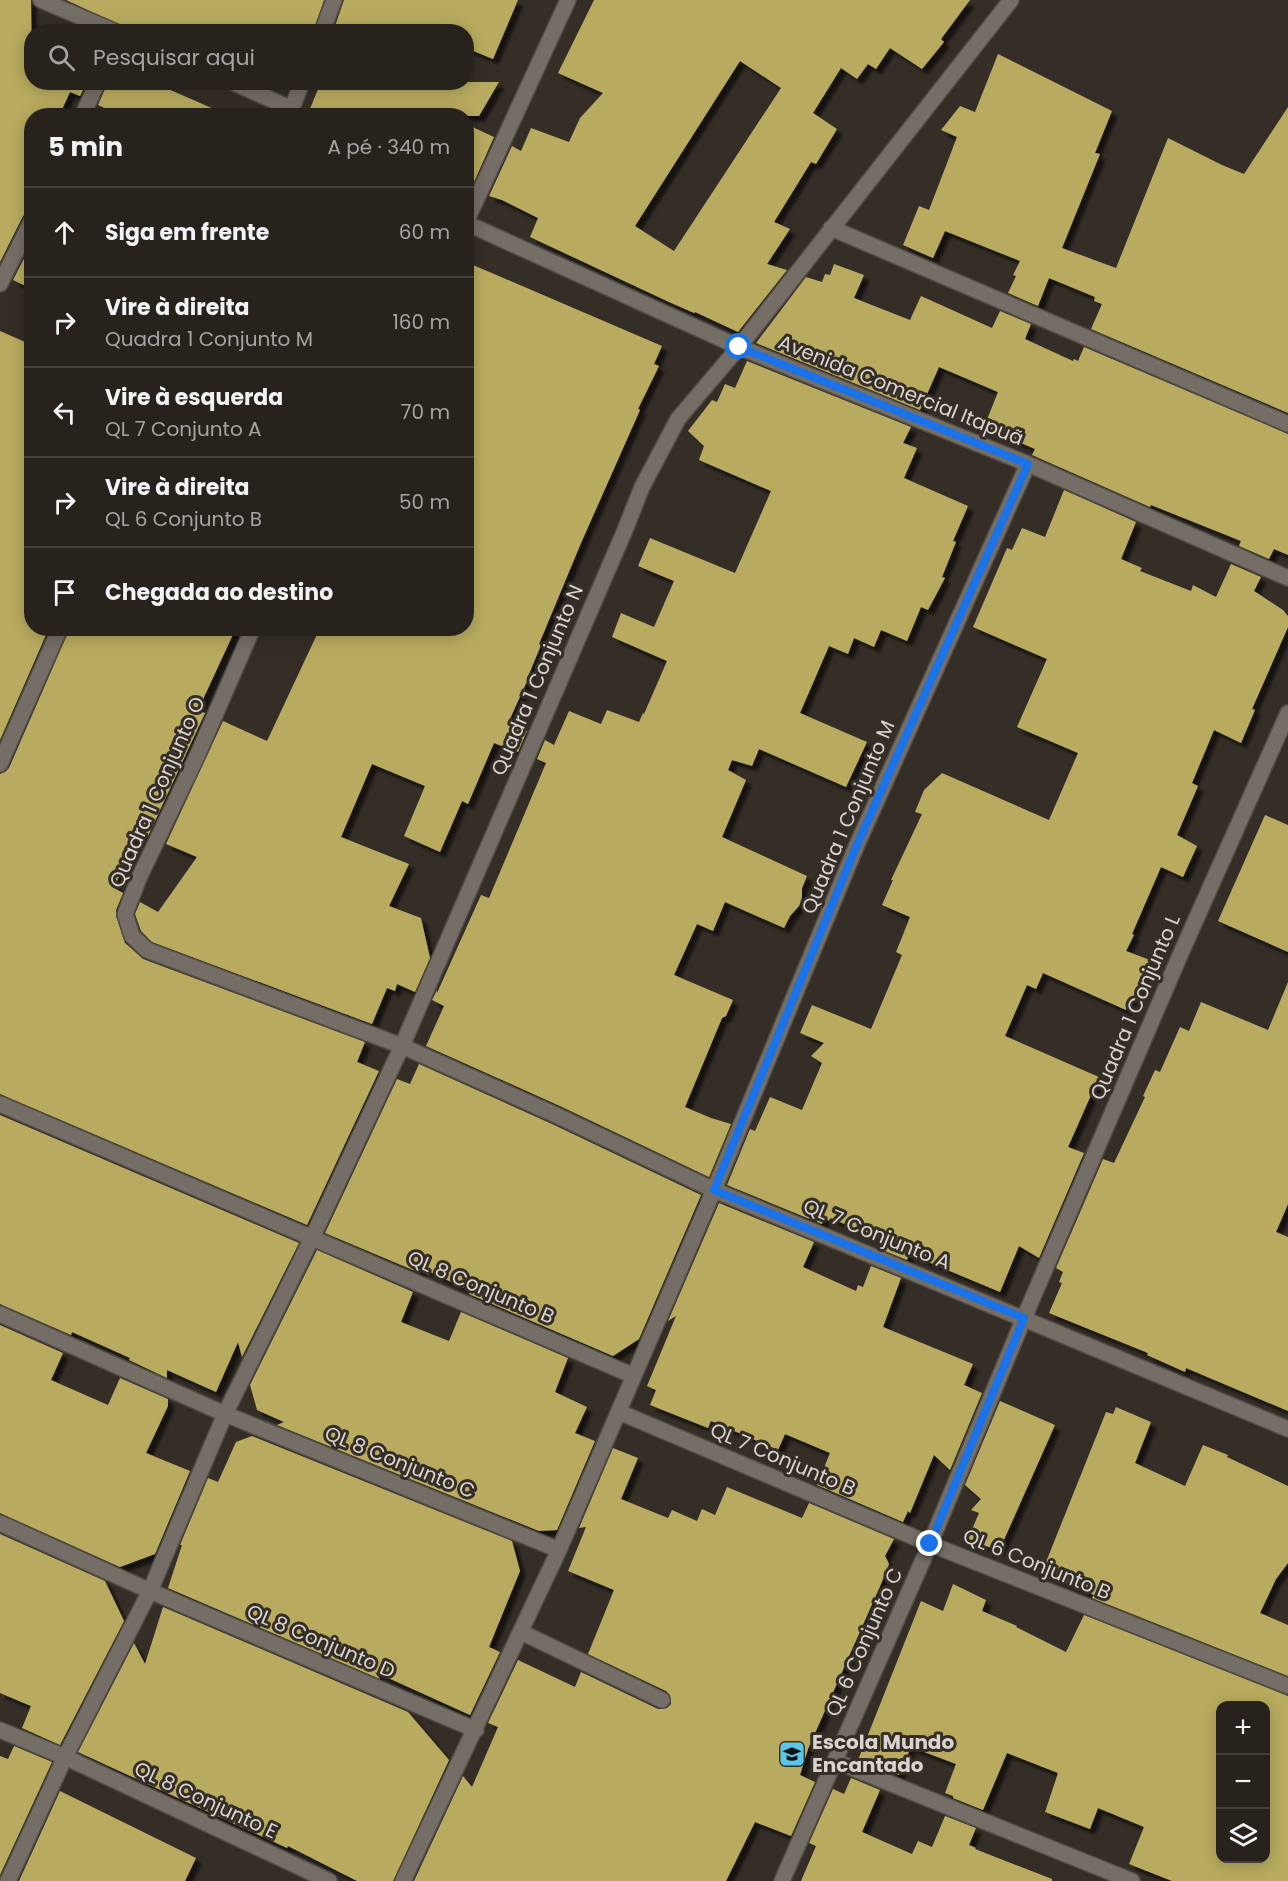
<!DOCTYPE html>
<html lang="pt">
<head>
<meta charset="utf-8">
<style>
	:root { --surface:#28221d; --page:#342f2a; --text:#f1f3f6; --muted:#a5a4a4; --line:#443f3b }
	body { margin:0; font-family:Poppins,sans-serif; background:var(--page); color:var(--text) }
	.controls { position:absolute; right:18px; bottom:18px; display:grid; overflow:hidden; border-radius:12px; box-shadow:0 3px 15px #0003 }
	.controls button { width:54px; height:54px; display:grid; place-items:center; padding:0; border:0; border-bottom:2px solid var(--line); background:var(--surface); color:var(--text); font:30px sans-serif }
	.stop { position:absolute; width:18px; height:18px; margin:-14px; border:4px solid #1a73e8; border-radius:50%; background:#fff }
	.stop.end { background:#1a73e8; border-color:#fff; box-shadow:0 2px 6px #0008 }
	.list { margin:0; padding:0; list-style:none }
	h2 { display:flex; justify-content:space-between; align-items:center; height:78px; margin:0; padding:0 24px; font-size:26px }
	h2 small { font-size:20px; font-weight:400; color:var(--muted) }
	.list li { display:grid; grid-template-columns:39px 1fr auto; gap:18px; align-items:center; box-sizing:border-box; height:90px; padding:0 24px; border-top:2px solid var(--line) }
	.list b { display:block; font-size:22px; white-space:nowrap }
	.list p { margin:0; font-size:20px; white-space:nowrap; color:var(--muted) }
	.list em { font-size:20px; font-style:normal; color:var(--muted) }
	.icon { flex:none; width:33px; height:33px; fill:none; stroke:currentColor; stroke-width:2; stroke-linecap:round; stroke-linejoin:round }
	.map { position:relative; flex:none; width:1288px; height:1881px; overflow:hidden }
	.search { position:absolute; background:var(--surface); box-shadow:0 3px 15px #0003; left:24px; top:24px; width:450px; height:66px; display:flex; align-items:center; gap:15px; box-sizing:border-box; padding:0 21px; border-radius:24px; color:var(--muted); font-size:22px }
	.panel { position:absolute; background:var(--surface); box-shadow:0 3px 15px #0003; left:24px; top:108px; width:450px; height:528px; border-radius:24px }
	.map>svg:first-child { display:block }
	.building { fill:#b8ab5e; fill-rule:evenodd; filter:url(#shadow) }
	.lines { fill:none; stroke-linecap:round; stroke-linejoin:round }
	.minor-casing { stroke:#514c46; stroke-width:18 }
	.minor { stroke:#756e66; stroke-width:15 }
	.route { stroke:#1a73e8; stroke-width:8 }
	.labels { text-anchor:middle; stroke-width:6; stroke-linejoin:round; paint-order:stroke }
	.street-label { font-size:20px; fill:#d9d4d0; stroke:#352e27 }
	.poi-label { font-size:20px; font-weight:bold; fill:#d9d4d0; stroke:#352e27; text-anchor:start }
</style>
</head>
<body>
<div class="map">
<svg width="1288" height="1881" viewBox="0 0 1288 1881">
	<defs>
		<filter id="shadow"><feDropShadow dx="5.5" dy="5.5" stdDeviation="1.5" flood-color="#0009"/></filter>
	</defs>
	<rect width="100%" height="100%" fill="#352e27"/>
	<path class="building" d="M 0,0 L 31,0 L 32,82 L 87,82 L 80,96 L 70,92 L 59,116 L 32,116 L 32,210 L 23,216 L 0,262 Z
		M 66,0 L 324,0 L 313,32 L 136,32 Z
		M 344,0 L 518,0 L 493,59 L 466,48 L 466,32 L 333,32 Z
		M 594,0 L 970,0 L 941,39 L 944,42 L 922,69 L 890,48 L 876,69 L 868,64 L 857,79 L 841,68 L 813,113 L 837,129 L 816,164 L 811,162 L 774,222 L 790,229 L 767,264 L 787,270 L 738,332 L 695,312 L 694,313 L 669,302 L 530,237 L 538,218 L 502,200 L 489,196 L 512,146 L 521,151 L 531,128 L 569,142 L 580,118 L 603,93 L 558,73 ZM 740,61 L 781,88 L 674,251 L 635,226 Z
		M 998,54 L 1112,111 L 1095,153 L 1100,154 L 1062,248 L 1116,268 L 1168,138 L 1222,165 L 1244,174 L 1288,107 L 1288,413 L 1091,329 L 1102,304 L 1094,301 L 1095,297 L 1049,278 L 1038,306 L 1008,293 L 1016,276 L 1013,275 L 1020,261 L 945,231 L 933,258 L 903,245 L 919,206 L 929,210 L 957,137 L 941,130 L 960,106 L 975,112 Z
		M 108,82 L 152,82 L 230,116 L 121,116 L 98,105 Z
		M 321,82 L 499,82 L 479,116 L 307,116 Z
		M 466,124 L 494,137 L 470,191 L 466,190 Z
		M 32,243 L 32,289 L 13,280 Z
		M 466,262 L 662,346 L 654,364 L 659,366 L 638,409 L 640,410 L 581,543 L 539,644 L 541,645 L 527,679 L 528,679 L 509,721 L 527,731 L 518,752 L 494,743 L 468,804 L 462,801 L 440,852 L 404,836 L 425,786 L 372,764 L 341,837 L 409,864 L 389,906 L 421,918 L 430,958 L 415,992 L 397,984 L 395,991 L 387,988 L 372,1024 L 152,942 L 141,931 L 135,914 L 140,902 L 158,912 L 197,857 L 166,844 L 223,721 L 267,741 L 320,628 L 466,628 Z
		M 834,264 L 864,275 L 854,298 L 910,320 L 921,296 L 992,328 L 1000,311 L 1031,324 L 1025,339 L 1073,361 L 1074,359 L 1078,361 L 1084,347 L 1288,434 L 1288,555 L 1274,549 L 1269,559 L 1239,546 L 1241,541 L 1151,505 L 1150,507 L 1032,455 L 1035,449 L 984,427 L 998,392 L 939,367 L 920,410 L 756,343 L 806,277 L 822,282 L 825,274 L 830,275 Z
		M 0,331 L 32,345 L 32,628 L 49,628 L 0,740 Z
		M 747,361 L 911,427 L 903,443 L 917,448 L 904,478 L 968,506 L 953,541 L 956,542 L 942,577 L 945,578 L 928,610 L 921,607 L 907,641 L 881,630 L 874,647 L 854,638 L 848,654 L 829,646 L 800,713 L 867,742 L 846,787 L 759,749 L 752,766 L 732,760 L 728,770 L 746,780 L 722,837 L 807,876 L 802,888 L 802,897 L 799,906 L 790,916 L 784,928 L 725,902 L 713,931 L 697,924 L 674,975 L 733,1000 L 726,1016 L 722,1018 L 685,1107 L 711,1118 L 731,1124 L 709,1177 L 560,1106 L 426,1046 L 444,1006 L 432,1000 L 437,990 L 437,993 L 481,895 L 489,898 L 546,763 L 537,759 L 545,740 L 554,745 L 569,711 L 601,724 L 607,710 L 639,722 L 643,713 L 644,714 L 667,661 L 612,637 L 621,613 L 654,627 L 674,581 L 638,566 L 650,538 L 735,573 L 771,491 L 699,460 L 704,446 L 688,431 L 712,400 L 717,402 L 725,384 L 735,388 Z
		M 1064,490 L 1136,522 L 1121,559 L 1142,568 L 1140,571 L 1191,591 L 1193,585 L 1216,597 L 1231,564 L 1261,577 L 1254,591 L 1283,610 L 1288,616 L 1288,627 L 1252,709 L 1255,710 L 1241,743 L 1214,730 L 1192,783 L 1198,786 L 1177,835 L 1197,846 L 1183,877 L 1161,867 L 1132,934 L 1134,935 L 1126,951 L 1150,960 L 1132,1001 L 1131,1000 L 1126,1010 L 1043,973 L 1036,989 L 1027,985 L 1005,1036 L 1099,1077 L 1068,1147 L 1084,1153 L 1039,1258 L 1019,1246 L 1000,1292 L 909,1254 L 907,1260 L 878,1248 L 881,1239 L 830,1218 L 829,1221 L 824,1218 L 822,1224 L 727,1185 L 750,1129 L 755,1131 L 770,1097 L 802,1110 L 822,1063 L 811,1056 L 824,1043 L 800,1033 L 812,1005 L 871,1029 L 902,955 L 896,952 L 910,917 L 882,905 L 893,880 L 891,880 L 922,814 L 915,812 L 924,790 L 942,773 L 1049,820 L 1078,753 L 1017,727 L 1047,659 L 973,627 L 1007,548 L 1012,550 L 1022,528 L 1045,537 Z
		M 70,628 L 236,628 L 198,710 L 205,713 L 148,836 L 138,832 L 114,888 L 123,893 L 116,910 L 116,916 L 125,943 L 143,959 L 365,1042 L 357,1062 L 379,1071 L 307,1225 L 0,1094 L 0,774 L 5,772 L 9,768 Z
		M 1265,815 L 1288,825 L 1288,952 L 1218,921 Z
		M 1288,982 L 1288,1204 L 1276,1232 L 1288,1237 L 1288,1411 L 1186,1368 L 1185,1372 L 1147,1355 L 1148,1353 L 1049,1313 L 1062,1283 L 1059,1282 L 1063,1272 L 1056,1268 L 1103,1159 L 1114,1163 L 1145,1097 L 1143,1096 L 1155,1070 L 1160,1072 L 1180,1027 L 1189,1031 L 1201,1002 L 1268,1030 Z
		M 419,1064 L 552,1124 L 701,1195 L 639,1339 L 613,1356 L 469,1294 L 470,1291 L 422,1268 L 420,1273 L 325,1233 L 397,1079 L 410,1084 Z
		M 0,1115 L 299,1243 L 242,1357 L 238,1342 L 216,1392 L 167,1370 L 167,1378 L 129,1360 L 130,1358 L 72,1332 L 71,1335 L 0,1304 Z
		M 719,1203 L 814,1242 L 803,1267 L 856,1291 L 858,1285 L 863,1287 L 871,1266 L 901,1278 L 883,1327 L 973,1364 L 964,1385 L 982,1393 L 950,1470 L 934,1455 L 910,1513 L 908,1511 L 903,1522 L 817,1485 L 830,1453 L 785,1434 L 778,1450 L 711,1421 L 708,1428 L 650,1405 L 656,1390 L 647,1386 L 676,1316 L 668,1321 Z
		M 317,1250 L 413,1292 L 401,1322 L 449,1341 L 461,1312 L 568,1358 L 555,1392 L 587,1407 L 575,1433 L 595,1441 L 557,1530 L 539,1531 L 277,1425 L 284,1422 L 257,1410 L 250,1385 Z
		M 0,1325 L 63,1353 L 51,1380 L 108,1405 L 120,1378 L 168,1399 L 168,1406 L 146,1453 L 190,1471 L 155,1554 L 120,1567 L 0,1513 Z
		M 1000,1401 L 1055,1425 L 999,1551 L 968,1539 L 979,1513 L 971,1510 L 981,1499 L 965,1485 Z
		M 1116,1407 L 1151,1422 L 1135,1463 L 1185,1486 L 1203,1445 L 1228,1455 L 1227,1457 L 1288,1486 L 1288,1563 L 1276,1579 L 1260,1613 L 1288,1625 L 1288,1676 L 1092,1598 L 1094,1595 L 1042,1572 L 1106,1412 L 1113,1414 Z
		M 252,1436 L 512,1541 L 520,1571 L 489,1647 L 500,1652 L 470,1715 L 375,1672 L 380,1679 L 168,1588 L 182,1545 L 180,1545 L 208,1478 L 218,1482 L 236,1442 Z
		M 613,1448 L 638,1458 L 621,1499 L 668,1518 L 672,1510 L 697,1521 L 702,1509 L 715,1515 L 727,1487 L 802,1518 L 809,1503 L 894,1539 L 885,1556 L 889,1564 L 881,1584 L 808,1749 L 800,1775 L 815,1782 L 791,1836 L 755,1822 L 726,1881 L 414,1881 L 463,1776 L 472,1787 L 498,1727 L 488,1723 L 518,1660 L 575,1687 L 581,1672 L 658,1709 L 667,1708 L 671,1704 L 670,1695 L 666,1691 L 588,1654 L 614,1590 L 568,1571 L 586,1527 L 579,1528 Z
		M 0,1534 L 105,1581 L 124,1621 L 60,1745 L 22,1728 L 31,1706 L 0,1693 Z
		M 953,1584 L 986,1600 L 982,1611 L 1017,1626 L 1016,1627 L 1066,1652 L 1084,1615 L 1288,1696 L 1288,1881 L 1172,1881 L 1129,1864 L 1144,1827 L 1098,1808 L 1090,1829 L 1045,1812 L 1058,1773 L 1007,1753 L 983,1810 L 953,1798 L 953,1796 L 945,1793 L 956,1764 L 911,1747 L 899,1775 L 858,1760 L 921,1601 L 943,1611 ZM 1221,1706 L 1266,1706 L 1266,1858 L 1221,1858 Z
		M 163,1607 L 408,1712 L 449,1760 L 393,1881 L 357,1881 L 288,1846 L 287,1848 L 78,1752 L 134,1643 L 145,1664 Z
		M 14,1746 L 52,1762 L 0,1875 L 0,1756 L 8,1759 Z
		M 851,1778 L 880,1790 L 862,1832 L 912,1854 L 918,1841 L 932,1847 L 945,1816 L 976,1828 L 969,1845 L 976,1848 L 975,1849 L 1052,1879 L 1052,1881 L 801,1881 L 816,1846 L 809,1843 L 833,1789 L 844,1794 Z
		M 60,1791 L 196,1858 L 185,1881 L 19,1881 Z"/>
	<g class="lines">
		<defs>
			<path id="minor" d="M 41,0 L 116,32
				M 322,32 L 334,0
				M 232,82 L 292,109
				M 82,116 L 98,82
				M 289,116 L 302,82
				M 466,222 L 568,0
				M 466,223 L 739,347 L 1028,464 L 1288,578
				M 831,228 L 1288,424
				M 0,284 L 32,220
				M 253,628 L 198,754 L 139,878 L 125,914 L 132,936 L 147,950 L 402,1046 L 556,1115 L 714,1190 L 1288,1429
				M 0,764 L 60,628
				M 0,1104 L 634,1376
				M 0,1314 L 225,1414 L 559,1550
				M 619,1412 L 930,1544 L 1288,1686
				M 0,1523 L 150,1591 L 476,1730
				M 521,1632 L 662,1700
				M 0,1730 L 65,1757 L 329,1881
				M 835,1761 L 1132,1881
				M 8,1881 L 65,1757 L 150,1591 L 225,1414 L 312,1238 L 402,1046 L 625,530 L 642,487 L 678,419 L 739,347 L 1011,0
				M 403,1881 L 559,1550 L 714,1190 L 856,847 L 1028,464
				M 782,1881 L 930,1544 L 1024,1318 L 1181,953 L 1288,713"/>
		</defs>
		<use href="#minor" class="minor-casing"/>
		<use href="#minor" class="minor"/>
	</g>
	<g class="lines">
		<path class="route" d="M 739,347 L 1028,464 L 856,847 L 714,1190 L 1024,1318 L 930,1544"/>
	</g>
	<defs>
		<symbol id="school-square" viewBox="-11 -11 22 22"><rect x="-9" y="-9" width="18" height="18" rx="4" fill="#5bc7e7" stroke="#352e27"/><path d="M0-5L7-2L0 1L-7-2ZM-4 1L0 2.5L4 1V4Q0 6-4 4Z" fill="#111"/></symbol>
	</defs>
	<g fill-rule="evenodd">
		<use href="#school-square" x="777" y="1739" width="30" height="30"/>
	</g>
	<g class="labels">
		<g class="street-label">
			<text transform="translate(901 390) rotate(22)" y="7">Avenida Comercial Itapuã</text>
			<text transform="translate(537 680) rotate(-67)" y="7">Quadra 1 Conjunto N</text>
			<text transform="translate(157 792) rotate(-66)" y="7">Quadra 1 Conjunto O</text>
			<text transform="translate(848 817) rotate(-67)" y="7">Quadra 1 Conjunto M</text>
			<text transform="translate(1135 1007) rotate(-67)" y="7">Quadra 1 Conjunto L</text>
			<text transform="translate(877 1234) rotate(22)" y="7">QL 7 Conjunto A</text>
			<text transform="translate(481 1287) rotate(23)" y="7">QL 8 Conjunto B</text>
			<text transform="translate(783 1459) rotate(23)" y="7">QL 7 Conjunto B</text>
			<text transform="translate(400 1462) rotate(22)" y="7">QL 8 Conjunto C</text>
			<text transform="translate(1037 1564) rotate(22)" y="7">QL 6 Conjunto B</text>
			<text transform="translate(321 1641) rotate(23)" y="7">QL 8 Conjunto D</text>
			<text transform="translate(864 1642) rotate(-66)" y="7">QL 6 Conjunto C</text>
			<text transform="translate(206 1800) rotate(25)" y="7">QL 8 Conjunto E</text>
		</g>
		<g class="poi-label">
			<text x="812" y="1749">Escola Mundo<tspan x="812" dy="23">Encantado</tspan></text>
		</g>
	</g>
</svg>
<div class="controls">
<button>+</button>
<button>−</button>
<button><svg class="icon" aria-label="layers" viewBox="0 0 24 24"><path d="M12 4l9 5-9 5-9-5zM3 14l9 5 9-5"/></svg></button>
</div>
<div class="stop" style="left:739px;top:347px"></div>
<div class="stop end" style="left:930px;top:1544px"></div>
<div class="search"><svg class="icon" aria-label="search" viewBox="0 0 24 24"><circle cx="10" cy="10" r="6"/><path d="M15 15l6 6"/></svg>Pesquisar aqui</div>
<section class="panel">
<h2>5 min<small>A pé · 340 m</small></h2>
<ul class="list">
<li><svg class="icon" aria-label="ahead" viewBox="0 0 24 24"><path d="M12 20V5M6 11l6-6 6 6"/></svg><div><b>Siga em frente</b></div><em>60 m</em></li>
<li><svg class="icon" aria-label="right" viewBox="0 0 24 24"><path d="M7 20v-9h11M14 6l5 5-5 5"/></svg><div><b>Vire à direita</b><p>Quadra 1 Conjunto M</p></div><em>160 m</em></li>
<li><svg class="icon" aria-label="left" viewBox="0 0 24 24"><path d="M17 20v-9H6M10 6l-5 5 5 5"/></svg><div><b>Vire à esquerda</b><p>QL 7 Conjunto A</p></div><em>70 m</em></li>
<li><svg class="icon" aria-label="right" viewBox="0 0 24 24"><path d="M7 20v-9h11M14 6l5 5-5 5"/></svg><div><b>Vire à direita</b><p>QL 6 Conjunto B</p></div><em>50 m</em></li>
<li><svg class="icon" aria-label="arrive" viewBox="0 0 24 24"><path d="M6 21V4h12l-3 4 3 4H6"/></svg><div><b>Chegada ao destino</b></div></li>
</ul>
</section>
</div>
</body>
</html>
